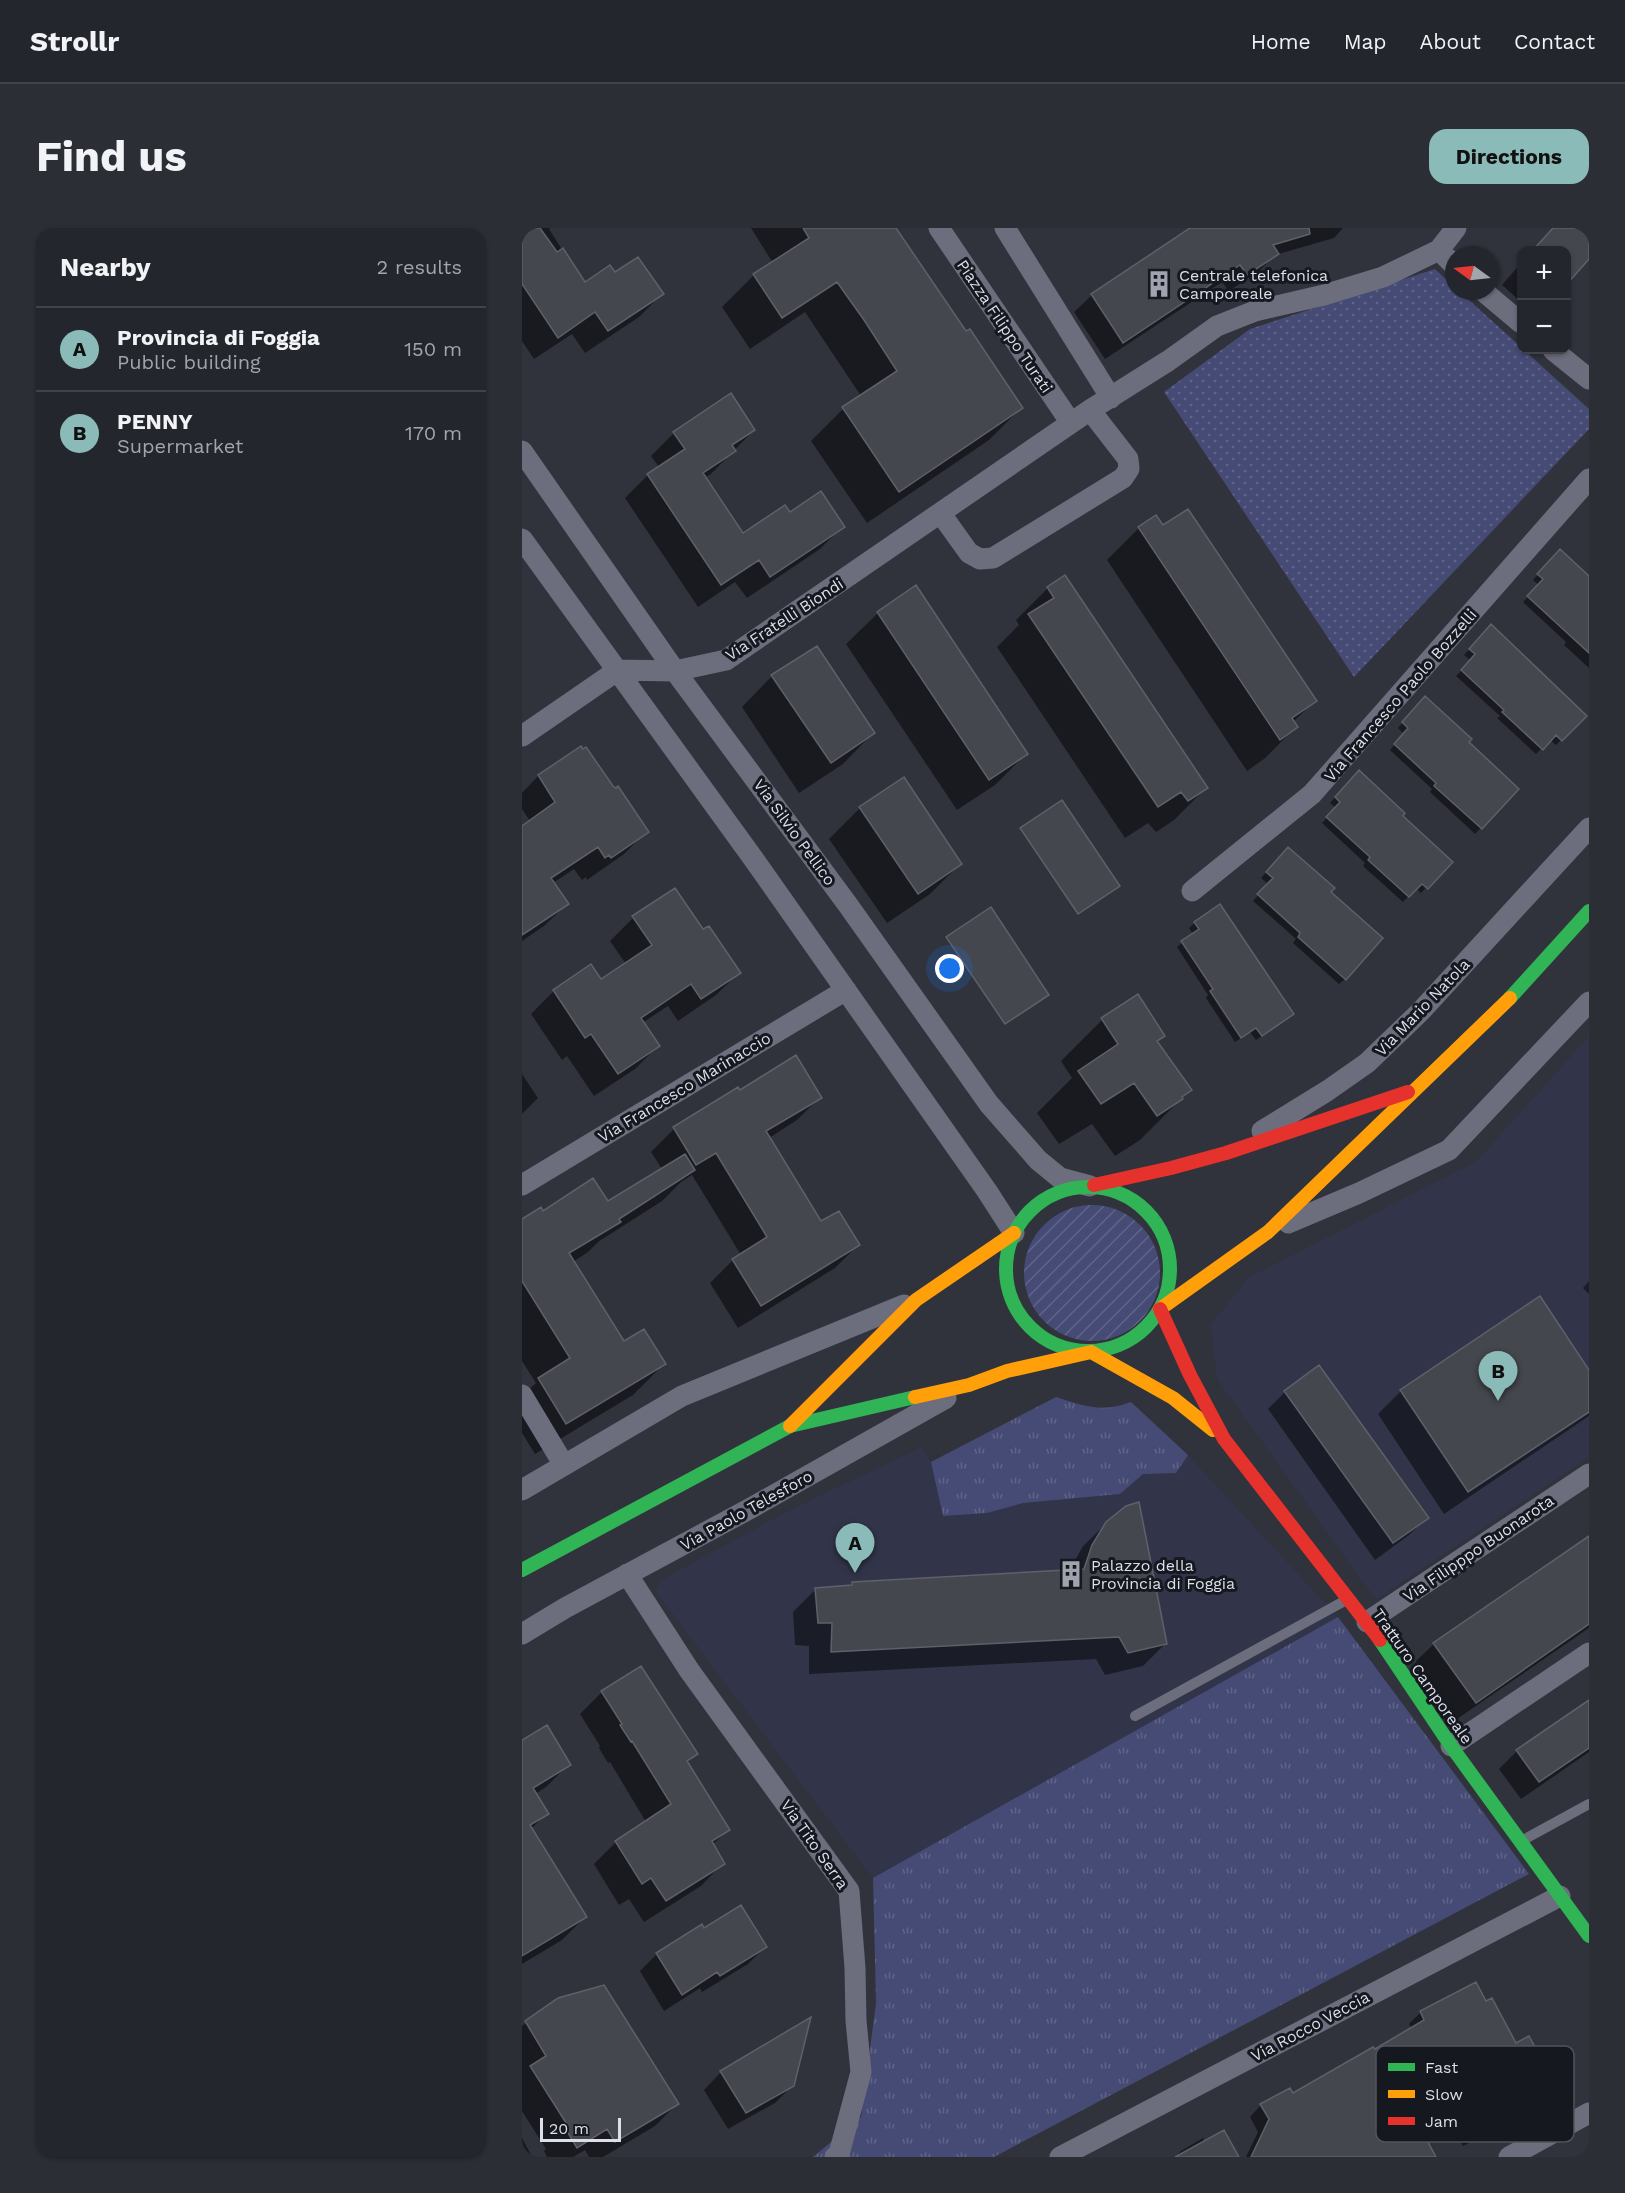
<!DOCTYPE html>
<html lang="en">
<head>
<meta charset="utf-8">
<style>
	:root { --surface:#24262d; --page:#2c2e35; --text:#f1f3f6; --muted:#a3a5aa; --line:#414349; --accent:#8bbbb9 }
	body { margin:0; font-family:"Work Sans",sans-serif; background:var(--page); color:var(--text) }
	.controls { position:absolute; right:18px; top:18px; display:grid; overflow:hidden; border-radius:12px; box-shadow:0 2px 4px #0004 }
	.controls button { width:54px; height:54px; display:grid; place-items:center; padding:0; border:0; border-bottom:2px solid var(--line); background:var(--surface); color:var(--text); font:30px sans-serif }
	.compass { position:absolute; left:923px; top:18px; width:54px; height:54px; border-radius:50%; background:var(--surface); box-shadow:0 2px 4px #0004; rotate:285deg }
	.scale { position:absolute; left:18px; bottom:15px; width:81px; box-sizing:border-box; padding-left:6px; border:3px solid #dddfeb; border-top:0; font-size:16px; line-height:21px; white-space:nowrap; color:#dddfeb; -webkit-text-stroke:4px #16181f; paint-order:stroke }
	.you { position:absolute; left:428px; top:741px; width:21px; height:21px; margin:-15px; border:4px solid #fff; border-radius:50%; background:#1a73e8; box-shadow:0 0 0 9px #1a73e833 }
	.badge { display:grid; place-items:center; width:39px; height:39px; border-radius:50%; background:var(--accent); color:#111; font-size:20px; font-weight:700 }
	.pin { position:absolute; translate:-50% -50px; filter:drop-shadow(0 2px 3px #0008) }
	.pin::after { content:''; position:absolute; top:32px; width:21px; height:18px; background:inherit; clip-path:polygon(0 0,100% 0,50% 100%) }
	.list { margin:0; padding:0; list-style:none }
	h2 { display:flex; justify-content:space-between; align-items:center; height:78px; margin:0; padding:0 24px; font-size:26px }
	h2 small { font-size:20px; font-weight:400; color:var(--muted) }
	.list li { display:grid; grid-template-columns:39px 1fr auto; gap:18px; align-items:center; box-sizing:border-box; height:84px; padding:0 24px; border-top:2px solid var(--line) }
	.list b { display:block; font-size:22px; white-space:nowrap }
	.list p { margin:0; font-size:20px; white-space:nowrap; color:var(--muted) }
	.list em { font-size:20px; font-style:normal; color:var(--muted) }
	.map { position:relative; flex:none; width:1067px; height:1929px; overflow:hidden; border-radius:18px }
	header { display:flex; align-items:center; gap:36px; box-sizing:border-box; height:84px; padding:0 30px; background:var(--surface); border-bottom:2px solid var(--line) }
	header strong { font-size:28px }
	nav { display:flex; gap:33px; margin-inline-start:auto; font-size:21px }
	.intro { display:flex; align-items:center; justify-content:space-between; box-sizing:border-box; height:144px; padding:0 36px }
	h1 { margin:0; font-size:42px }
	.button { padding:15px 27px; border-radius:18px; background:var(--accent); color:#111; font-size:21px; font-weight:700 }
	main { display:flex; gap:36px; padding:0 36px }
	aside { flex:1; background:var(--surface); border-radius:18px; box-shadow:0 2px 4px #0004 }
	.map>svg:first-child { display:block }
	.built { fill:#32354a }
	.grass { fill:url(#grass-tufts) }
	.park { fill:url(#park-dots) }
	.garden { fill:url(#garden-furrows) }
	.shadow { fill:#0007 }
	.building { fill:#45474e; stroke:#5f6069; stroke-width:1.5 }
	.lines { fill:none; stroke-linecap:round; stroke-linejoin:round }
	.lane { stroke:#6c6e7d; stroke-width:10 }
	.street { stroke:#6c6e7d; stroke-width:21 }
	.fast { stroke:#30b455; stroke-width:14 }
	.slow { stroke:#ff9f0a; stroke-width:14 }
	.jam { stroke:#e5322d; stroke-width:14 }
	.labels { text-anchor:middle; stroke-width:6; stroke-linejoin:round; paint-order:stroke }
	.poi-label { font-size:16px; fill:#dddfeb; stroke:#16181f; text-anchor:start }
	.street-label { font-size:16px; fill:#dddfeb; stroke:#16181f }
	.key { fill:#16181f; stroke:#52545c; stroke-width:1.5 }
	.key-label { font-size:16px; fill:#dddfeb }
</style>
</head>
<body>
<header>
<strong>Strollr</strong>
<nav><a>Home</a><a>Map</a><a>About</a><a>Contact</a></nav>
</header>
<div class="intro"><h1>Find us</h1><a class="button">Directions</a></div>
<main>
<aside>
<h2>Nearby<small>2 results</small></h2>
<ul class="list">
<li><span class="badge">A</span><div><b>Provincia di Foggia</b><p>Public building</p></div><em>150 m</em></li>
<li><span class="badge">B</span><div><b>PENNY</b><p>Supermarket</p></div><em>170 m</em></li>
</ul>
</aside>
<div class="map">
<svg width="1067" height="1929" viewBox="0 0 1067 1929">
	<defs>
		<pattern id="grass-tufts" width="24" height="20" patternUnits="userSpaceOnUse" patternTransform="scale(1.5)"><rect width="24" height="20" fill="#464b75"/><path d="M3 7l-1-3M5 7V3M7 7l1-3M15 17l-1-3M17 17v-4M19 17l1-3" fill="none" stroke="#606489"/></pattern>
		<pattern id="park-dots" width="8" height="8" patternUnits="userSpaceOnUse" patternTransform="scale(1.5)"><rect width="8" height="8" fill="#464b75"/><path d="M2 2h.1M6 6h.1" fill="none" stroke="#606489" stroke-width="1.8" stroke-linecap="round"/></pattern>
		<pattern id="garden-furrows" width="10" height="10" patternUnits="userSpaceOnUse" patternTransform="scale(1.5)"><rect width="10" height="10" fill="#464b75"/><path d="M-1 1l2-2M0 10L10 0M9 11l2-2" fill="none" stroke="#606489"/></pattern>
	</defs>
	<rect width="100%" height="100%" fill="#30323c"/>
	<path class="built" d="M 1067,808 L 1067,1229 L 854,1372 L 695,1151 L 689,1096 L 727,1049 L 954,934 Z
		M 400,1219 L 409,1234 L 421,1288 L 465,1285 L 501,1275 L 597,1266 L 621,1246 L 654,1245 L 666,1227 L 816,1389 L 351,1650 L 134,1364 L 139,1352 L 270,1281 Z"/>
	<path class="grass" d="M 534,1169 C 561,1178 581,1185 609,1174 L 666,1227 L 654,1245 L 621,1246 L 598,1266 L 501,1275 L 465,1285 L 421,1288 L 409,1234 Z
		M 816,1389 L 1007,1646 L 472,1929 L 291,1929 L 339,1889 L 354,1775 L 351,1650 Z"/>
	<path class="park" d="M 913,41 L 932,59 L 932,63 L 937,63 L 1067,181 L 1067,201 L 832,449 L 642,164 L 728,101 Z"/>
	<path class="garden" d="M502 1045a68 68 0 1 1 136 0a68 68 0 1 1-136 0Z"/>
	<path class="shadow" d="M 0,0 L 29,0 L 27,1 L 62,56 L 93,46 L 140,66 L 117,89 L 63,125 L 50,106 L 12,131 L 0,113 Z
		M 229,0 L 373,0 L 444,105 L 499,180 L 467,212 L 345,295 L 289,213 L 321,181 L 339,168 L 283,84 L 228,121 L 200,79 L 232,47 L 251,35 Z
		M 670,0 L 821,0 L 812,10 L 753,27 L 737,43 L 707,63 L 700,54 L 583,131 L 552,84 L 570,67 Z
		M 1031,0 L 1067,0 L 1044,22 L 1011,22 Z
		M 999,35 L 999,74 L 980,57 Z
		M 232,202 L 189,246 L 182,250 L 220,307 L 267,287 L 321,298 L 298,321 L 225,370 L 213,354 L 176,379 L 103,270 L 126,247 L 137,239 L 129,228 L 152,205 Z
		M 617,300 L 793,473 L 771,494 L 774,499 L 742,531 L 725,543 L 585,332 Z
		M 1038,323 L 1067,351 L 1067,440 L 1042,417 L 1044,414 L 1001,374 L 1017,357 L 1011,352 Z
		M 543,349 L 684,560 L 652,592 L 634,604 L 626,595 L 603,610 L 475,419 L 497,397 L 494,392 L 526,360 Z
		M 356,385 L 504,526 L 473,557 L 435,582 L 324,416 Z
		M 969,398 L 1063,488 L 1034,517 L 1028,512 L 1014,526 L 975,490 L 978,488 L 934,448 L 949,433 L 942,427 Z
		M 250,448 L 351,505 L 321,536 L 277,565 L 220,479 Z
		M 898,476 L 945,514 L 995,561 L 953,606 L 908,564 L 910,561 L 868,522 L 882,506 L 876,500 Z
		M 59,520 L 125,603 L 102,626 L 65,652 L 64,649 L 60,652 L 52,641 L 31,655 L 45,676 L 22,698 L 0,713 L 0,599 L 8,593 L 0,581 L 0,565 L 16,548 Z
		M 837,544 L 878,588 L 929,634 L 899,665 L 894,660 L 881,674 L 841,638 L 843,635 L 800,595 L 814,580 L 808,575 Z
		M 338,580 L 438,636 L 408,666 L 365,695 L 307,611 Z
		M 761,626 L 807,664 L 823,751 L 817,756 L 771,715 L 774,711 L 731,673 L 746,656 L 739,650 Z
		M 153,662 L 181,703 L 217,745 L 194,767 L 156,793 L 146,778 L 120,795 L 136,818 L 113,841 L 72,868 L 45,828 L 40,832 L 9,786 L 32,763 L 79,754 L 104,736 L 88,713 L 111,690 Z
		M 698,678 L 770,786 L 734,812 L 728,804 L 713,814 L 684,770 L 686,767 L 655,719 L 671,706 L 667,700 L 673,695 Z
		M 616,768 L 642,807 L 635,814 L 668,862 L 618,912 L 593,928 L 570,896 L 537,916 L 515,885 L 550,850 L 539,833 L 580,792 Z
		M 0,846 L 16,870 L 0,886 Z
		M 217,864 L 298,869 L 275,892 L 247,910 L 299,995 L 336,1017 L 313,1040 L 216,1100 L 188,1055 L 211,1032 L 219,1027 L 170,947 L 159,954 L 140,973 L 76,1014 L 66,1024 L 51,1034 L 102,1115 L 142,1136 L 111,1167 L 13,1226 L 0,1205 L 0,1168 L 14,1155 L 0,1133 L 0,993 L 21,985 L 85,975 L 140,941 L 129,924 L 152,901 Z
		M 1067,1053 L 1067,1066 L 1061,1060 Z
		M 1018,1070 L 1067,1144 L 1067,1188 L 922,1286 L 856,1186 L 879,1163 Z
		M 763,1164 L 905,1290 L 887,1307 L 853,1332 L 746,1181 Z
		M 585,1295 L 644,1415 L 621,1438 L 583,1447 L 574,1431 L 287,1446 L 287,1418 L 273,1417 L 271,1384 L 294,1361 L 327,1359 L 330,1355 L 547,1343 L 561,1318 Z
		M 1067,1310 L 1067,1400 L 935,1491 L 894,1433 L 912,1416 Z
		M 80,1464 L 174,1526 L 165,1535 L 206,1602 L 190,1617 L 201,1635 L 179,1658 L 122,1694 L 107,1671 L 97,1677 L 72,1636 L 94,1614 L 124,1594 L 88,1534 L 86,1535 L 77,1520 L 78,1518 L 58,1486 Z
		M 1067,1474 L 1067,1524 L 999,1571 L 977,1541 L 995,1523 Z
		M 0,1514 L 47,1536 L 24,1559 L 13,1566 L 25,1585 L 9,1601 L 63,1689 L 40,1712 L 0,1736 Z
		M 182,1702 L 243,1719 L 226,1736 L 180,1764 L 178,1760 L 142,1783 L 118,1743 L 135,1726 Z
		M 36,1772 L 155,1876 L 133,1898 L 81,1929 L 67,1929 L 63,1922 L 51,1929 L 25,1929 L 22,1923 L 24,1921 L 0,1883 L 0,1798 Z
		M 963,1775 L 994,1817 L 1019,1834 L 1004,1847 L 1017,1872 L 1006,1884 L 941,1918 L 925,1889 L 898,1903 L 908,1929 L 724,1929 L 736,1904 L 728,1889 L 739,1877 L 771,1867 L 852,1823 L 890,1801 L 887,1796 L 899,1784 Z
		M 199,1844 L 271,1857 L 253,1875 L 206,1901 L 182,1862 Z
		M 0,1910 L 8,1925 L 9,1929 L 0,1929 Z
		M 681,1910 L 682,1914 L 715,1929 L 653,1929 L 659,1923 Z"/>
	<path class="building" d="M 0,0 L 18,0 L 35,24 L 41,20 L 63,54 L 88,37 L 93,44 L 116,29 L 142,66 L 86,103 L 73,84 L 36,110 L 0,56 Z
		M 281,0 L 374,0 L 444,103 L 448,101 L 501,180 L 377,264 L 320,179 L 375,143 L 342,92 L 315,54 L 260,90 L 231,46 L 287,10 Z
		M 668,0 L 787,0 L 788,6 L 751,17 L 757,26 L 725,47 L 718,37 L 601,115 L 569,66 Z
		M 1031,0 L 1067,0 L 1067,31 L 1044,57 L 1044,22 L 1011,22 Z
		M 209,165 L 233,202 L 210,217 L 214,223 L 181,245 L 221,305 L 263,277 L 268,284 L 299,263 L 323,299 L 248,349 L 237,332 L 199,357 L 125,246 L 163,221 L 151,204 Z
		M 666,281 L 795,473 L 770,490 L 776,499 L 758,512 L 616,299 L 634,287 L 641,297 Z
		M 1038,321 L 1067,348 L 1067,425 L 1005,368 L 1021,351 L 1015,346 Z
		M 543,347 L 686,560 L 666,573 L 659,564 L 636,579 L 506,386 L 532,370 L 525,359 Z
		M 394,357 L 506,526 L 467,552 L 355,384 Z
		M 969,396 L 1065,488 L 1040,513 L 1034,507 L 1021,522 L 980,484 L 982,482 L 939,442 L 953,426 L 947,421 Z
		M 295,418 L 353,505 L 309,535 L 249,447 Z
		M 903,468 L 950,511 L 947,514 L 997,561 L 960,601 L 912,558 L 914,555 L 872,516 L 886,500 L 880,494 Z
		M 59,518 L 61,521 L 64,519 L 91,558 L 94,560 L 96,558 L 127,604 L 89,630 L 87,627 L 83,630 L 76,619 L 29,650 L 47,676 L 0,707 L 0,598 L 33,574 L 16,547 Z
		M 837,542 L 883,585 L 881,588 L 931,634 L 906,661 L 900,656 L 887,669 L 846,632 L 848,629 L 804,589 L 818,574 L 813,569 Z
		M 382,549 L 440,636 L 396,666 L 337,579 Z
		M 540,572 L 598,658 L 556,686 L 498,600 Z
		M 766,619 L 813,660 L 809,664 L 861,710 L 824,752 L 776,709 L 778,705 L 735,666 L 751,650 L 744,644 Z
		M 153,660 L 181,701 L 187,698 L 219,745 L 179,771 L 169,756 L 119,790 L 138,818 L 96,846 L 69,806 L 63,810 L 31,762 L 69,736 L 79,751 L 130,717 L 110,688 Z
		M 698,676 L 772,786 L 740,808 L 734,800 L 719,810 L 688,763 L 691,761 L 659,713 L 677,701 L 672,694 Z
		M 469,679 L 527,767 L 483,796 L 424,709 Z
		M 616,766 L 643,808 L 635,813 L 670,862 L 660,869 L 661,871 L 635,888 L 612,855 L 579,876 L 556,843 L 596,816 L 579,790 Z
		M 274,827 L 300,870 L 244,903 L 299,993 L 317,983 L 338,1017 L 239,1078 L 210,1031 L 245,1009 L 194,925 L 174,937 L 151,899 L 216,859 L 218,862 Z
		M 163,926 L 173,942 L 97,991 L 99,994 L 47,1025 L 102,1113 L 122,1101 L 144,1136 L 44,1196 L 16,1150 L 48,1130 L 0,1053 L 0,991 L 19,979 L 21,983 L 71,950 L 86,973 Z
		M 1018,1068 L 1067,1142 L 1067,1184 L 946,1264 L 878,1162 Z
		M 797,1137 L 907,1290 L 871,1315 L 762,1163 Z
		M 617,1274 L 645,1416 L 606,1425 L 597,1409 L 309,1424 L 310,1395 L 296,1395 L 293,1360 L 330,1357 L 330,1354 L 562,1341 L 570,1317 L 584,1294 L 604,1278 Z
		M 1067,1308 L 1067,1396 L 954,1475 L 911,1415 Z
		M 119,1438 L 176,1526 L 165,1533 L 208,1602 L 190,1613 L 203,1636 L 144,1673 L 129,1650 L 120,1656 L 93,1613 L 149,1576 L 110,1513 L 109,1514 L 98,1497 L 100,1496 L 79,1463 Z
		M 1067,1472 L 1067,1520 L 1017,1554 L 994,1522 Z
		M 25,1497 L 49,1537 L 11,1560 L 27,1586 L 8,1597 L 65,1689 L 0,1728 L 0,1512 Z
		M 219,1677 L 245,1719 L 198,1748 L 195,1744 L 160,1767 L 134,1725 L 180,1696 L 182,1700 Z
		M 954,1754 L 964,1773 L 970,1770 L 994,1815 L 1007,1808 L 1021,1834 L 1004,1843 L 1019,1873 L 953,1908 L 937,1879 L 898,1899 L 914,1929 L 729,1929 L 747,1891 L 738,1876 L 768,1860 L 771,1865 L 851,1819 L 853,1821 L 902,1792 L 898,1783 Z
		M 82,1757 L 157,1876 L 93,1914 L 85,1901 L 55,1920 L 43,1900 L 46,1898 L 8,1838 L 24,1828 L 3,1793 L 36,1770 Z
		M 289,1789 L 272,1858 L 224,1885 L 198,1843 Z
		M 702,1902 L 717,1929 L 653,1929 Z"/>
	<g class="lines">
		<path class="lane" d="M 613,1488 L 826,1371
			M 1001,1612 L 1067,1576"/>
		<path class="street" d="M 417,0 L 549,195
			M 483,0 L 589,170
			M 917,22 L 932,37
			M 961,63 L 999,95
			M 1031,122 L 1067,151
			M 0,223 L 153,443 L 326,677 L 467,876 L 516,932 L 538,950 L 568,958
			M 419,286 L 447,325 L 458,331 L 471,330 L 601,250 L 607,241 L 606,231 L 568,182
			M 0,311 L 233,633 L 465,963 L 492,1005
			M 0,508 L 96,442 L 153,443 L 204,432 L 568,182 L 646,133 L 695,98 L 733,83 L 802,67 L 861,49 L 917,22 L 934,0
			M 670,663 L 790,566 L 1067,251
			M 740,903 L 805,863 L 845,835 L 898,784 L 1067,600
			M 0,957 L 324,762
			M 766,995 L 837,965 L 927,922 L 1067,774
			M 0,1167 L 42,1237
			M 0,1262 L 160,1168 L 382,1077
			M 105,1346 L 167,1442 L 327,1663 L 333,1740 L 334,1793 L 339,1844 L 317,1926 L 313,1929
			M 845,1394 L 1067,1246
			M 0,1406 L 43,1380 L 229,1280 L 424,1170
			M 929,1518 L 1067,1425
			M 538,1929 L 1038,1668
			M 987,1929 L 1067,1885"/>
		<path class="fast" d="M 988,770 L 1067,683
			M484 1041a82 82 0 1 1 164 0a82 82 0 1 1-164 0Z
			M 0,1342 L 268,1198 L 393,1169
			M 858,1412 L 929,1518 L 1067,1708"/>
		<path class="slow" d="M 638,1081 L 746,1004 L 988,770
			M 569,1124 L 651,1170 L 691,1202
			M 393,1169 L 447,1157 L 485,1143 L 569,1124
			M 268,1198 L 394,1072 L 492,1005"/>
		<path class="jam" d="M 572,957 L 649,940 L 704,925 L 886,864
			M 638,1081 L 668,1147 L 702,1211 L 858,1412"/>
	</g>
	<defs>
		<symbol id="building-bare" viewBox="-9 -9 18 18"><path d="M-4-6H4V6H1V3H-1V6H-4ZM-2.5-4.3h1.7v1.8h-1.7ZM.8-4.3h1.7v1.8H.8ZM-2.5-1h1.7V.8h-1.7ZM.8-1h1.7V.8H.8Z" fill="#a0a2ae" stroke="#16181f" stroke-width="2.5" paint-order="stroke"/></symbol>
	</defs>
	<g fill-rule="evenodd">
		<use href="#building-bare" x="618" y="37" width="38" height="38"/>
		<use href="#building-bare" x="530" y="1327" width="38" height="38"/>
	</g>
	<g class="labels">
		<g class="poi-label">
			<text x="657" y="53">Centrale telefonica<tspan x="657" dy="18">Camporeale</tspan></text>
			<text x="569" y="1343">Palazzo della<tspan x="569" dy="18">Provincia di Foggia</tspan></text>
		</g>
		<g class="street-label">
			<text transform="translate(483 98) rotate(56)" y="6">Piazza Filippo Turati</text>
			<text transform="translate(262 391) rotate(-33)" y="6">Via Fratelli Biondi</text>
			<text transform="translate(878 467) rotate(-49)" y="6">Via Francesco Paolo Bozzelli</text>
			<text transform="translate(273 604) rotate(54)" y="6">Via Silvio Pellico</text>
			<text transform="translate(900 779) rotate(-46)" y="6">Via Mario Natola</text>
			<text transform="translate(162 859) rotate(-31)" y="6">Via Francesco Marinaccio</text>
			<text transform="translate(224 1282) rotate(-29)" y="6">Via Paolo Telesforo</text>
			<text transform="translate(956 1320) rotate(-34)" y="6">Via Filipppo Buonarota</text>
			<text transform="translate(901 1448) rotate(55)" y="6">Tratturo Camporeale</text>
			<text transform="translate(293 1616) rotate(55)" y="6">Via Tito Serra</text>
			<text transform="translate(788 1798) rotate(-28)" y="6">Via Rocco Veccia</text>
		</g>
	</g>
	<rect x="854" y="1818" width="198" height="96" rx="9" class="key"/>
	<rect x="866" y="1835" width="27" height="8" fill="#30b455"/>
	<rect x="866" y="1862" width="27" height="8" fill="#ff9f0a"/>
	<rect x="866" y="1889" width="27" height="8" fill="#e5322d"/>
	<g class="key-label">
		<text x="903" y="1845">Fast</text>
		<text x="903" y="1872">Slow</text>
		<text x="903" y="1899">Jam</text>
	</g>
</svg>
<div class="controls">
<button>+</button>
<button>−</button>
</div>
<svg class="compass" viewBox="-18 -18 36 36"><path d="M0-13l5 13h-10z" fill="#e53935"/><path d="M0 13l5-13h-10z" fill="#a3a5aa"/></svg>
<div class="scale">20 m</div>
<div class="you"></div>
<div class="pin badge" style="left:333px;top:1345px">A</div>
<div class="pin badge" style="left:976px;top:1173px">B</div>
</div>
</main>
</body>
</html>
